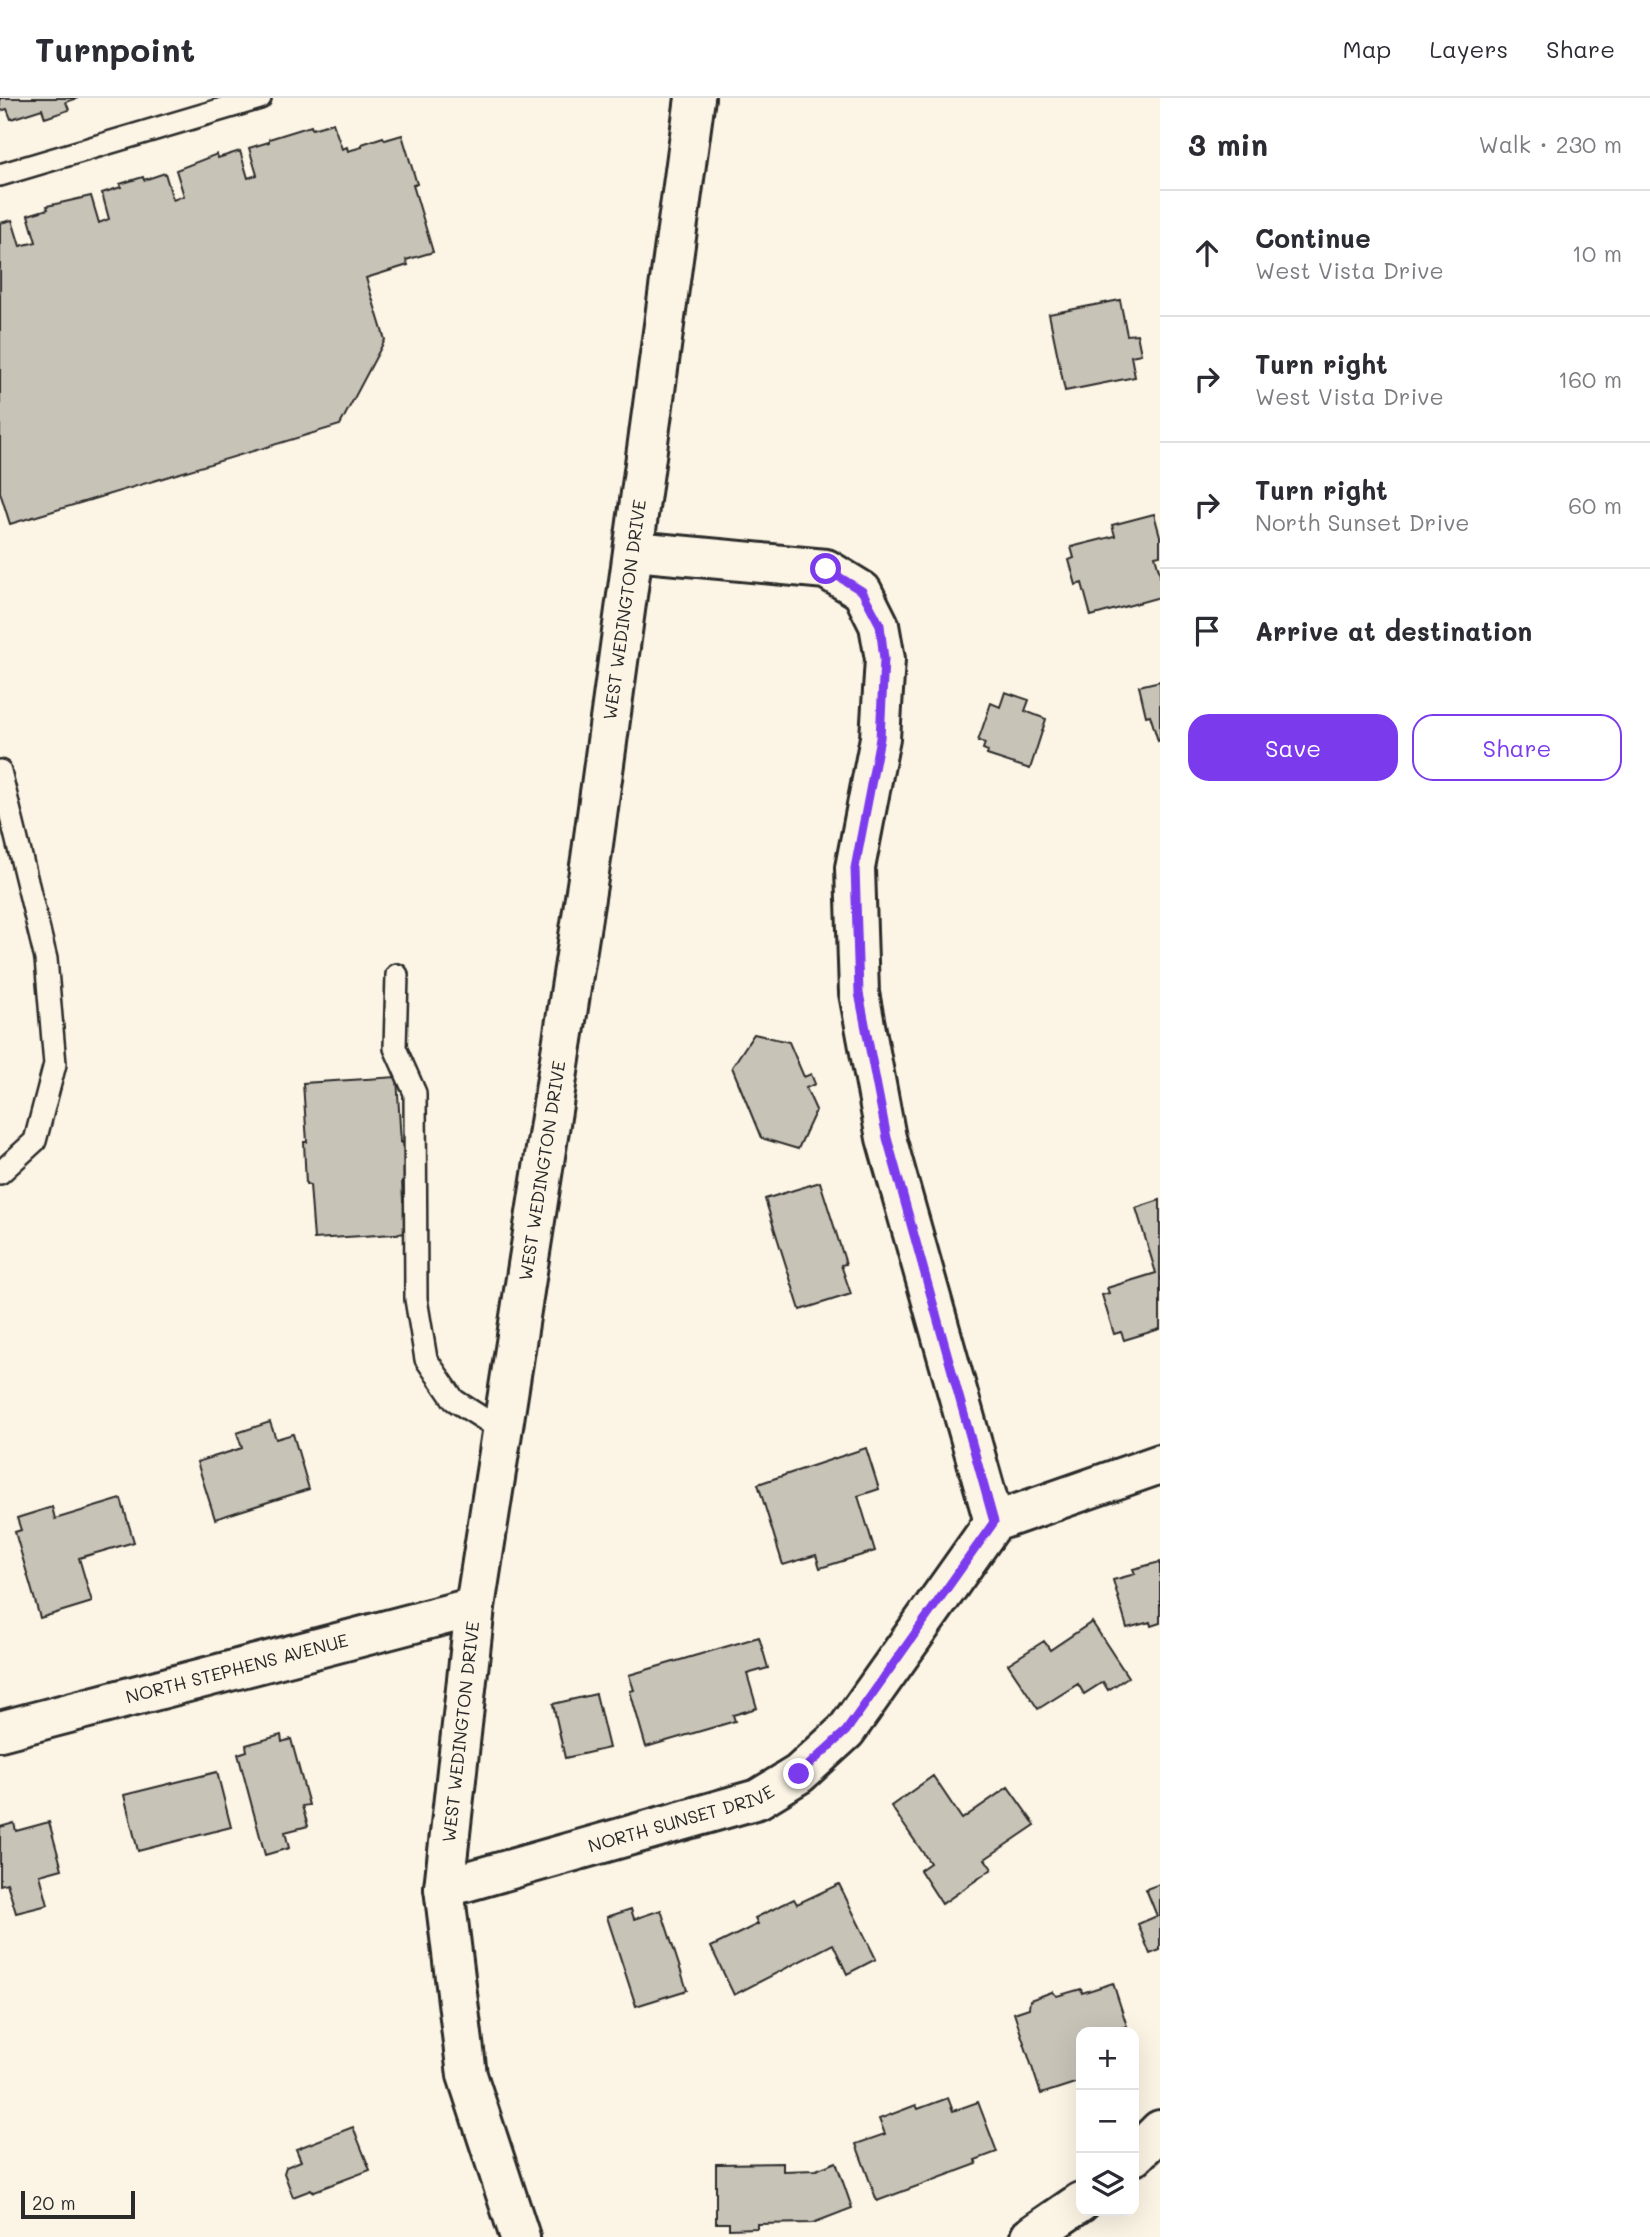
<!DOCTYPE html>
<html lang="en">
<head>
<meta charset="utf-8">
<style>
	:root { --surface:#fff; --page:#f7f7f7; --text:#2b2b33; --muted:#7c7c81; --line:#e1e1e2; --accent:#7c3aed }
	body { margin:0; font-family:Mali,sans-serif; background:var(--page); color:var(--text) }
	.controls { position:absolute; right:21px; bottom:21px; display:grid; overflow:hidden; border-radius:14px; box-shadow:0 7px 28px #0002 }
	.controls button { width:63px; height:63px; display:grid; place-items:center; padding:0; border:0; border-bottom:2px solid var(--line); background:var(--surface); color:var(--text); font:35px sans-serif }
	.scale { position:absolute; left:21px; bottom:18px; width:114px; box-sizing:border-box; padding-left:7px; border:4px solid #2b2b2b; border-top:0; font-size:19px; line-height:24px; white-space:nowrap; color:#2b2b2b; -webkit-text-stroke:5px #fcf5e5; paint-order:stroke }
	.stop { position:absolute; width:21px; height:21px; margin:-16px; border:5px solid #7c3aed; border-radius:50%; background:#fff }
	.stop.end { background:#7c3aed; border-color:#fff; box-shadow:0 2px 7px #0008 }
	.list { margin:0; padding:0; list-style:none }
	h2 { display:flex; justify-content:space-between; align-items:center; height:91px; margin:0; padding:0 28px; font-size:30px }
	h2 small { font-size:23px; font-weight:400; color:var(--muted) }
	.list li { display:grid; grid-template-columns:46px 1fr auto; gap:21px; align-items:center; box-sizing:border-box; height:126px; padding:0 28px; border-top:2px solid var(--line) }
	.list b { display:block; font-size:26px; white-space:nowrap }
	.list p { margin:0; font-size:23px; white-space:nowrap; color:var(--muted) }
	.list em { font-size:23px; font-style:normal; color:var(--muted) }
	.actions { display:flex; gap:14px; padding:21px 28px }
	.actions a { flex:1; padding:16px 0; border:2px solid var(--accent); border-radius:21px; text-align:center; font-size:24px; color:var(--accent) }
	.actions .main { background:var(--accent); color:#fff }
	.icon { flex:none; width:38px; height:38px; fill:none; stroke:currentColor; stroke-width:2; stroke-linecap:round; stroke-linejoin:round }
	.map { position:relative; flex:none; width:1160px; height:2139px; overflow:hidden }
	header { display:flex; align-items:center; gap:42px; box-sizing:border-box; height:98px; padding:0 35px; background:var(--surface); border-bottom:2px solid var(--line) }
	header strong { font-size:33px }
	nav { display:flex; gap:38px; margin-inline-start:auto; font-size:24px }
	main { display:flex }
	aside { flex:1; background:var(--surface) }
	.map>svg:first-child { display:block }
	.building { fill:#c8c3b7; stroke:#2b2b2b; stroke-width:2 }
	.lines { fill:none; stroke-linecap:round; stroke-linejoin:round }
	.service-casing { stroke:#2b2b2b; stroke-width:26 }
	.minor-casing { stroke:#2b2b2b; stroke-width:44 }
	.secondary-casing { stroke:#2b2b2b; stroke-width:44 }
	.service { stroke:#fcf5e5; stroke-width:21 }
	.minor { stroke:#fcf5e5; stroke-width:38 }
	.secondary { stroke:#fcf5e5; stroke-width:38 }
	.route { stroke:#7c3aed; stroke-width:9 }
	.labels { text-anchor:middle; stroke-width:5; stroke-linejoin:round; paint-order:stroke }
	.street-label { font-size:18px; fill:#2b2b2b; stroke:#fcf5e5 }
</style>
</head>
<body>
<header>
<strong>Turnpoint</strong>
<nav><a>Map</a><a>Layers</a><a>Share</a></nav>
</header>
<main>
<div class="map">
<svg width="1160" height="2139" viewBox="0 0 1160 2139">
	<rect width="100%" height="100%" fill="#fcf5e5"/>
	<filter id="ink" filterUnits="userSpaceOnUse"><feTurbulence type="fractalNoise" baseFrequency=".0143" numOctaves="2"/><feDisplacementMap in="SourceGraphic" scale="14" xChannelSelector="R" yChannelSelector="G"/><feConvolveMatrix kernelMatrix="1 2 1 2 8 2 1 2 1" color-interpolation-filters="sRGB"/></filter>
	<g filter="url(#ink)">
		<path class="building" d="M 0,0 L 78,0 L 66,4 L 69,12 L 45,20 L 42,11 L 11,21 L 7,11 L 0,13 Z
			M 333,25 L 342,51 L 347,49 L 348,53 L 362,49 L 362,46 L 383,39 L 385,42 L 402,37 L 417,86 L 413,87 L 433,154 L 406,162 L 408,167 L 366,180 L 385,242 L 340,327 L 10,426 L 0,394 L 0,125 L 12,122 L 20,148 L 36,144 L 28,117 L 48,111 L 47,108 L 91,98 L 99,125 L 109,121 L 102,95 L 121,89 L 120,86 L 143,79 L 144,82 L 165,75 L 173,102 L 184,98 L 176,72 L 217,56 L 218,60 L 240,53 L 248,80 L 257,77 L 249,50 L 269,44 L 269,41 L 311,28 L 312,31 Z
			M 1120,202 L 1127,237 L 1137,236 L 1141,256 L 1131,258 L 1135,279 L 1065,293 L 1049,216 Z
			M 1154,416 L 1160,438 L 1160,457 L 1155,458 L 1160,476 L 1160,499 L 1091,518 L 1082,485 L 1076,487 L 1069,462 L 1074,460 L 1071,449 L 1115,438 L 1112,427 Z
			M 1160,583 L 1160,642 L 1158,643 L 1150,617 L 1146,618 L 1139,588 Z
			M 1005,594 L 1029,602 L 1025,613 L 1046,621 L 1030,671 L 987,657 L 988,653 L 983,651 L 985,645 L 978,643 L 991,605 L 1000,609 Z
			M 754,936 L 789,944 L 804,979 L 811,976 L 815,986 L 806,990 L 816,1012 L 798,1051 L 761,1040 L 732,969 Z
			M 397,979 L 401,1045 L 406,1043 L 408,1083 L 402,1083 L 403,1103 L 408,1102 L 410,1135 L 314,1141 L 310,1087 L 306,1086 L 304,1044 L 307,1044 L 303,985 Z
			M 820,1084 L 846,1166 L 841,1167 L 851,1196 L 800,1212 L 765,1101 Z
			M 1160,1102 L 1160,1231 L 1124,1242 L 1121,1234 L 1114,1236 L 1102,1197 L 1109,1195 L 1107,1190 L 1156,1175 L 1136,1110 Z
			M 270,1324 L 276,1341 L 293,1336 L 309,1391 L 215,1421 L 197,1364 L 242,1350 L 237,1335 Z
			M 866,1350 L 879,1391 L 858,1398 L 875,1453 L 820,1470 L 816,1457 L 783,1467 L 758,1386 Z
			M 121,1401 L 134,1444 L 79,1460 L 92,1504 L 40,1520 L 15,1434 L 21,1432 L 17,1420 L 52,1409 L 55,1421 Z
			M 1160,1464 L 1160,1525 L 1151,1528 L 1150,1524 L 1127,1530 L 1113,1482 L 1135,1476 L 1133,1471 Z
			M 1092,1524 L 1128,1579 L 1108,1592 L 1103,1584 L 1084,1596 L 1078,1586 L 1038,1611 L 1008,1566 L 1044,1543 L 1050,1552 Z
			M 759,1539 L 768,1570 L 747,1576 L 757,1610 L 733,1617 L 735,1623 L 646,1649 L 630,1593 L 634,1592 L 629,1577 Z
			M 596,1596 L 609,1650 L 565,1660 L 553,1606 Z
			M 281,1637 L 282,1644 L 291,1641 L 309,1707 L 302,1708 L 308,1728 L 285,1734 L 289,1750 L 265,1757 L 238,1656 L 247,1653 L 246,1647 Z
			M 217,1674 L 231,1729 L 138,1753 L 124,1697 Z
			M 933,1678 L 962,1721 L 1008,1689 L 1035,1727 L 985,1761 L 992,1771 L 942,1806 L 920,1772 L 930,1765 L 891,1708 Z
			M 49,1724 L 62,1771 L 40,1777 L 48,1807 L 16,1815 L 7,1785 L 0,1787 L 0,1729 L 14,1725 L 16,1733 Z
			M 839,1786 L 876,1861 L 847,1876 L 833,1846 L 734,1897 L 711,1849 L 758,1826 L 755,1820 L 794,1801 L 797,1806 Z
			M 1160,1786 L 1160,1852 L 1150,1856 L 1138,1826 L 1157,1818 L 1146,1791 Z
			M 631,1811 L 634,1821 L 661,1812 L 687,1892 L 636,1908 L 607,1819 Z
			M 1113,1885 L 1127,1928 L 1109,1934 L 1081,1934 L 1081,1983 L 1041,1996 L 1014,1915 L 1029,1910 L 1030,1902 L 1052,1894 L 1057,1898 L 1081,1891 L 1082,1895 Z
			M 948,2000 L 953,2013 L 978,2004 L 997,2054 L 975,2062 L 977,2066 L 877,2103 L 856,2046 L 885,2036 L 879,2021 L 916,2007 L 918,2011 Z
			M 353,2029 L 370,2072 L 312,2094 L 311,2092 L 293,2099 L 284,2075 L 286,2069 L 301,2063 L 296,2051 Z
			M 836,2064 L 852,2110 L 813,2125 L 757,2126 L 757,2130 L 729,2131 L 729,2125 L 716,2125 L 716,2066 L 783,2065 L 783,2073 L 816,2072 Z"/>
		<g class="lines">
			<defs>
				<path id="service" d="M 0,77 L 260,0
					M 0,673 L 46,861 L 55,966 L 35,1043 L 0,1075
					M 397,877 L 395,950 L 415,995 L 416,1201 L 426,1261 L 454,1302 L 503,1333"/>
				<g id="minor">
					<path d="M 634,453 L 826,471 L 862,493 L 879,527 L 885,561 L 880,640 L 855,770 L 859,895 L 886,1040 L 994,1424"/>
					<path id="s1" d="M 0,1633 L 475,1509"/>
					<path id="s2" d="M 444,1790 L 758,1701 L 799,1676 L 846,1633 L 994,1424 L 1160,1366"/>
					<path d="M 1134,2058 L 1160,2032"/>
					<path d="M 1030,2139 L 1081,2104"/>
				</g>
				<g id="secondary">
					<path id="s3" d="M 520,2139 L 467,1977 L 444,1790 L 475,1509 L 591,761 L 695,0"/>
				</g>
			</defs>
			<use href="#service" class="service-casing"/>
			<use href="#minor" class="minor-casing"/>
			<use href="#secondary" class="secondary-casing"/>
			<use href="#service" class="service"/>
			<use href="#minor" class="minor"/>
			<use href="#secondary" class="secondary"/>
		</g>
	</g>
	<g class="lines" filter="url(#ink)">
		<path class="route" d="M 799,1676 L 846,1633 L 994,1424 L 887,1040 L 859,895 L 855,770 L 880,640 L 884,561 L 880,527 L 862,493 L 826,471"/>
	</g>
	<g class="labels">
		<g class="street-label">
			<text dy="6" stroke="none"><textPath href="#s3" startOffset="1650">WEST WEDINGTON DRIVE</textPath></text>
			<text dy="6" stroke="none"><textPath href="#s3" startOffset="1083">WEST WEDINGTON DRIVE</textPath></text>
			<text dy="6" stroke="none"><textPath href="#s1" startOffset="245">NORTH STEPHENS AVENUE</textPath></text>
			<text dy="6" stroke="none"><textPath href="#s3" startOffset="516">WEST WEDINGTON DRIVE</textPath></text>
			<text dy="6" stroke="none"><textPath href="#s2" startOffset="247">NORTH SUNSET DRIVE</textPath></text>
		</g>
	</g>
</svg>
<div class="controls">
<button>+</button>
<button>−</button>
<button><svg class="icon" aria-label="layers" viewBox="0 0 24 24"><path d="M12 4l9 5-9 5-9-5zM3 14l9 5 9-5"/></svg></button>
</div>
<div class="scale">20 m</div>
<div class="stop" style="left:826px;top:471px"></div>
<div class="stop end" style="left:799px;top:1676px"></div>
</div>
<aside>
<h2>3 min<small>Walk · 230 m</small></h2>
<ul class="list">
<li><svg class="icon" aria-label="ahead" viewBox="0 0 24 24"><path d="M12 20V5M6 11l6-6 6 6"/></svg><div><b>Continue</b><p>West Vista Drive</p></div><em>10 m</em></li>
<li><svg class="icon" aria-label="right" viewBox="0 0 24 24"><path d="M7 20v-9h11M14 6l5 5-5 5"/></svg><div><b>Turn right</b><p>West Vista Drive</p></div><em>160 m</em></li>
<li><svg class="icon" aria-label="right" viewBox="0 0 24 24"><path d="M7 20v-9h11M14 6l5 5-5 5"/></svg><div><b>Turn right</b><p>North Sunset Drive</p></div><em>60 m</em></li>
<li><svg class="icon" aria-label="arrive" viewBox="0 0 24 24"><path d="M6 21V4h12l-3 4 3 4H6"/></svg><div><b>Arrive at destination</b></div></li>
</ul>
<div class="actions"><a class="main">Save</a><a>Share</a></div>
</aside>
</main>
</body>
</html>
